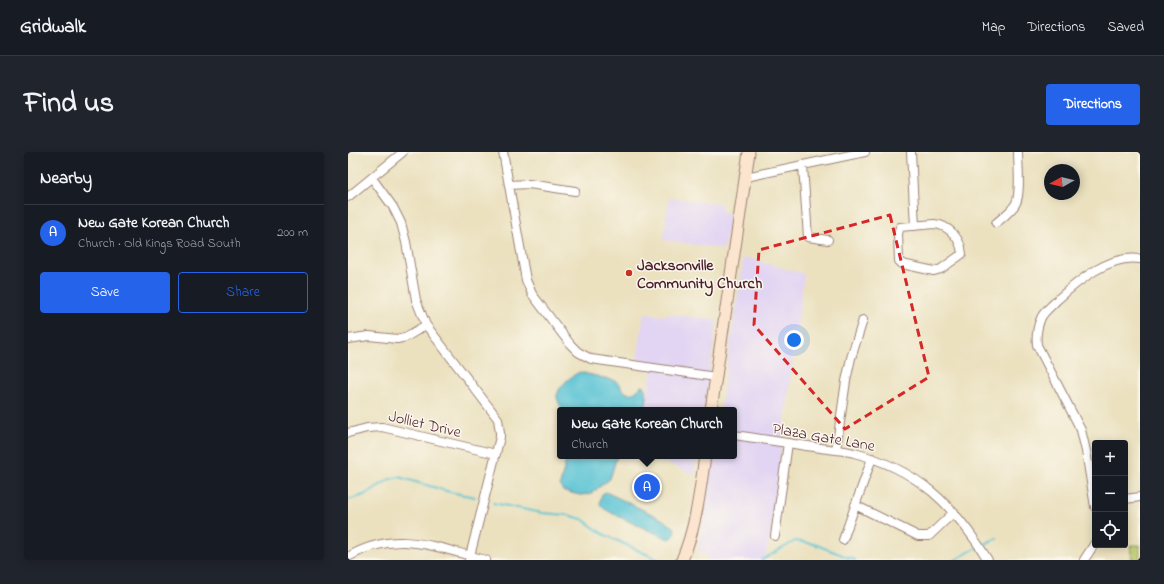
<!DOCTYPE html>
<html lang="en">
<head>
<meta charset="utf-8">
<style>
	:root { --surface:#171b24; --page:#20242c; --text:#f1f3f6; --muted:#9ea1a6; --line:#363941; --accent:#2563eb }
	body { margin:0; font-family:"Indie Flower",sans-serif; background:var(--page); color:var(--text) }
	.controls { position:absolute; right:12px; bottom:12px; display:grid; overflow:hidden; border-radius:4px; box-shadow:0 2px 10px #0003 }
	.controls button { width:36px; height:36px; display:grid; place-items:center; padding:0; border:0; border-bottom:1px solid var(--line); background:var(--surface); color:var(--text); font:20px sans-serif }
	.compass { position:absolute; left:696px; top:12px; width:36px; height:36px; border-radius:50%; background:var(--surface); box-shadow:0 2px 10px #0003; rotate:262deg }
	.you { position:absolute; left:446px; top:188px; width:14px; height:14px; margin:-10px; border:3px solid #fff; border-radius:50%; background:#1a73e8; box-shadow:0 0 0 6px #1a73e833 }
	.badge { display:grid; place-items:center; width:26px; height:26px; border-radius:50%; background:var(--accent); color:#fff; font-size:13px; font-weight:700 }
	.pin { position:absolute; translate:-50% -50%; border:2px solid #fff; box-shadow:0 1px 4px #0006 }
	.popup { position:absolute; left:209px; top:255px; width:180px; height:52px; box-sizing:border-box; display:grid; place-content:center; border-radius:4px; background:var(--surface); filter:drop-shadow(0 1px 3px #0005); font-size:13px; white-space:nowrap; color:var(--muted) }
	.popup b { font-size:15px; color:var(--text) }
	.popup::after { content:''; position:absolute; left:50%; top:100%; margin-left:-8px; border:8px solid transparent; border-top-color:var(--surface) }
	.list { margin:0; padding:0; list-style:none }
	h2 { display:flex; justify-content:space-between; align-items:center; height:52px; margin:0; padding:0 16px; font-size:17px }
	h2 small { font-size:13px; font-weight:400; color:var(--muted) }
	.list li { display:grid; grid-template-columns:26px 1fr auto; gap:12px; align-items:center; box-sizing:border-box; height:56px; padding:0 16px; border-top:1px solid var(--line) }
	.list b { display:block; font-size:15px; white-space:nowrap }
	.list p { margin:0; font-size:13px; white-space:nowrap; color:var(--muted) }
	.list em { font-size:13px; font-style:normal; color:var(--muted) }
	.actions { display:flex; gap:8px; padding:12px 16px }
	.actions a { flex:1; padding:9px 0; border:1px solid var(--accent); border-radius:4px; text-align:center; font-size:14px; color:var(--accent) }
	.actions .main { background:var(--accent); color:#fff }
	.icon { flex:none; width:22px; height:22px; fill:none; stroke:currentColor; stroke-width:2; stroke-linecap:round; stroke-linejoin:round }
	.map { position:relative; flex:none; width:792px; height:408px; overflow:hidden; border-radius:4px }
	header { display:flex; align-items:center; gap:24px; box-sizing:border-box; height:56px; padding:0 20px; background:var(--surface); border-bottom:1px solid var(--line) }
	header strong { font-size:19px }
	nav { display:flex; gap:22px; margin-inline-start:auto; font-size:14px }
	.intro { display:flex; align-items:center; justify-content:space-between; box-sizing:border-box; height:96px; padding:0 24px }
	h1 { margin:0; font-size:28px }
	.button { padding:10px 18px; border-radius:4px; background:var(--accent); color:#fff; font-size:14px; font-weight:700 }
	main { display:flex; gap:24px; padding:0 24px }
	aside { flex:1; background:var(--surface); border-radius:4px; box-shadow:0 2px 10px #0003 }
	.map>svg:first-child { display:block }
	.built { fill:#e2d4f3 }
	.green { fill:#b9cb6e; stroke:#82754c }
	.water { fill:#59c3d4; stroke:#527180 }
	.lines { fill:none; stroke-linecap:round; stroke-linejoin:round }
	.stream { stroke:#59c3d4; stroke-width:2 }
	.street-casing { stroke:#9a8075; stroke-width:10 }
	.secondary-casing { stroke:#9a8075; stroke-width:13 }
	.street { stroke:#fff; stroke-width:8 }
	.secondary { stroke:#fbe5cf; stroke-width:11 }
	.marked { fill:none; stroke:#d62828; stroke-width:3; stroke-dasharray:8 5; stroke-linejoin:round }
	.poi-dot { fill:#c8321e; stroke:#fbf7ec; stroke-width:1.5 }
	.labels { text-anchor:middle; stroke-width:3; stroke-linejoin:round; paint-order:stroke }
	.poi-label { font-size:16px; font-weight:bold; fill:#4a1f2b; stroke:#fbf7ec; text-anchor:start }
	.street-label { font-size:16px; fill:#4a1f2b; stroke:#fbf7ec }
</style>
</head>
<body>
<header>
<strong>Gridwalk</strong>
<nav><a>Map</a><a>Directions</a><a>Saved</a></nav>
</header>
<div class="intro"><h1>Find us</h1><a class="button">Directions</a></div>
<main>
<aside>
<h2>Nearby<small></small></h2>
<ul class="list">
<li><span class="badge">A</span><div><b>New Gate Korean Church</b><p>Church · Old Kings Road South</p></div><em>200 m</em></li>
</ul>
<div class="actions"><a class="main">Save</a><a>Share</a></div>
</aside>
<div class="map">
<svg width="792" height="408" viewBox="0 0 792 408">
	<rect width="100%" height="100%" fill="#fbf7ec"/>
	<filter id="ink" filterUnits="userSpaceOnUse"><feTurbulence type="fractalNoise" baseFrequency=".025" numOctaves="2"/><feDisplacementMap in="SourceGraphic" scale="8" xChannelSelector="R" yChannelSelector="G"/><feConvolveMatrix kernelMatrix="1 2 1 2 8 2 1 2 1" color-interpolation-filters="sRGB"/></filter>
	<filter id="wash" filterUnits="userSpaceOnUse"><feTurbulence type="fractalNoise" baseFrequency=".012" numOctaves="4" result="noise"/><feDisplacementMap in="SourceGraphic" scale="16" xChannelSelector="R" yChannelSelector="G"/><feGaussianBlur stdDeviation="0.9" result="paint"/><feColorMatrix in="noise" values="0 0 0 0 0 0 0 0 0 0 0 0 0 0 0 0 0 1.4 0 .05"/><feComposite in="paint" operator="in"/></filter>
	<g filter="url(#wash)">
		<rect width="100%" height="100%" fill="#ebe1bf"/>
		<path class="built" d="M 321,46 L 374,52 L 373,60 L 382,61 L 376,97 L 315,88 Z
			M 396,105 L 456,122 L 421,391 L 416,408 L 362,408 L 350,398 L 365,304 L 386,304 L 386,258 L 372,258 Z
			M 296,161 L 317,164 L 318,162 L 369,168 L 356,258 L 297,258 L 305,211 L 289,209 Z
			M 304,304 L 349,304 L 346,323 Z"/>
		<path class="green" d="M 792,393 L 792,408 L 784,408 L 782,394 Z"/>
		<path class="water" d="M 232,220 L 268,229 C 272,231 272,234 274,237 C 281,245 288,241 293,234 L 297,235 L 299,245 L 297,258 L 215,258 C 213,255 210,250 209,246 C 208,236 224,223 232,220 Z
			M 219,304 L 269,304 L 262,327 L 242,342 L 232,343 L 215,339 L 212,333 Z
			M 258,340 L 312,366 L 327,376 L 326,383 L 321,387 C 310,382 259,361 253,354 C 251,350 253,345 254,342 Z"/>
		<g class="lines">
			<path class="stream" d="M 0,348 L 16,343 L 42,327 L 51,325 L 102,340 L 127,345
				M 145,351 L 194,361 L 220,363 L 234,367 L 255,382 L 311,408
				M 635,393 L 649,386
				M 414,408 L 447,389 L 466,392 L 507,408
				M 607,408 L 628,396"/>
		</g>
	</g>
	<g filter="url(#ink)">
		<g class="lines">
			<defs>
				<path id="street" d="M 155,0 L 178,128 L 184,142 L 222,192 L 230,200 L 243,207 L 368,225
					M 563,0 L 567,74
					M 455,14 L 460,85 L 480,88
					M 398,25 L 517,0
					M 24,26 L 45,55 L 53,71 L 58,90 L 68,148 L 78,173 L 150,267 L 152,281 L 152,285 L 121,408
					M 161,33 L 181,32 L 227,39
					M 0,45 L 55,0
					M 648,71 C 654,66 664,59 668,51 C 673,41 670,13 670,0
					M 586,72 C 601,73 613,87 614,102 L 593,117 L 586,119 L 554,112 L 551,109 L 550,82 L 552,75 Z
					M 0,187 L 21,184 L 49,187 L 58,185 L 78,173
					M 0,281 L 19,276 L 34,275 L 148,302
					M 386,283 C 415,287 444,292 473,296 C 484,298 496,298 506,301 C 570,317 607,354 640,408
					M 488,298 L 498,229 L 503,206 L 515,168
					M 777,347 L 792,345
					M 507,353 L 570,384 L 581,384 L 606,360
					M 747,355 L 738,299 L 733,278 L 689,193 C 688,184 689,175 693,166 C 696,159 704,154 709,148 C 730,129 762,102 792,107
					M 427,384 L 440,291
					M 495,388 L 524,306
					M 0,405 C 49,376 88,396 138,408
					M 736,408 L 747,391"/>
				<path id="secondary" d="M 363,258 L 401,0
					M 334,408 C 348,375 352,339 357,304"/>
			</defs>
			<use href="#street" class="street-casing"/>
			<use href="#secondary" class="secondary-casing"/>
			<use href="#street" class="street"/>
			<use href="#secondary" class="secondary"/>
		</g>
	</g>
	<path class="marked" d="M 542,63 L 581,225 L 497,277 L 406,173 L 411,98 Z"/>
	<circle class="poi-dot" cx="281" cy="121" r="4"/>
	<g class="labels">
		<g class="poi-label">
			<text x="289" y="118">Jacksonville<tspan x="289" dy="18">Community Church</tspan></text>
		</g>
		<g class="street-label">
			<text transform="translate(77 271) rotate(13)" y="6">Jolliet Drive</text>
			<text transform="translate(476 284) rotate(10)" y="6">Plaza Gate Lane</text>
		</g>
	</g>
</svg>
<div class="controls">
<button>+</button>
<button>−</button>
<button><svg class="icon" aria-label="locate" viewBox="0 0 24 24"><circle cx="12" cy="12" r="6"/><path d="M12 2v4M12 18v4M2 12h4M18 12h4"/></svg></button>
</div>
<svg class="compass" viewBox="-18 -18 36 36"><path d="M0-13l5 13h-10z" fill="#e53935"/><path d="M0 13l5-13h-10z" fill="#9ea1a6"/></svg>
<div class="you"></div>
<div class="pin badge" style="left:299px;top:335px">A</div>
<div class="popup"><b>New Gate Korean Church</b>Church</div>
</div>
</main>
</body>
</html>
